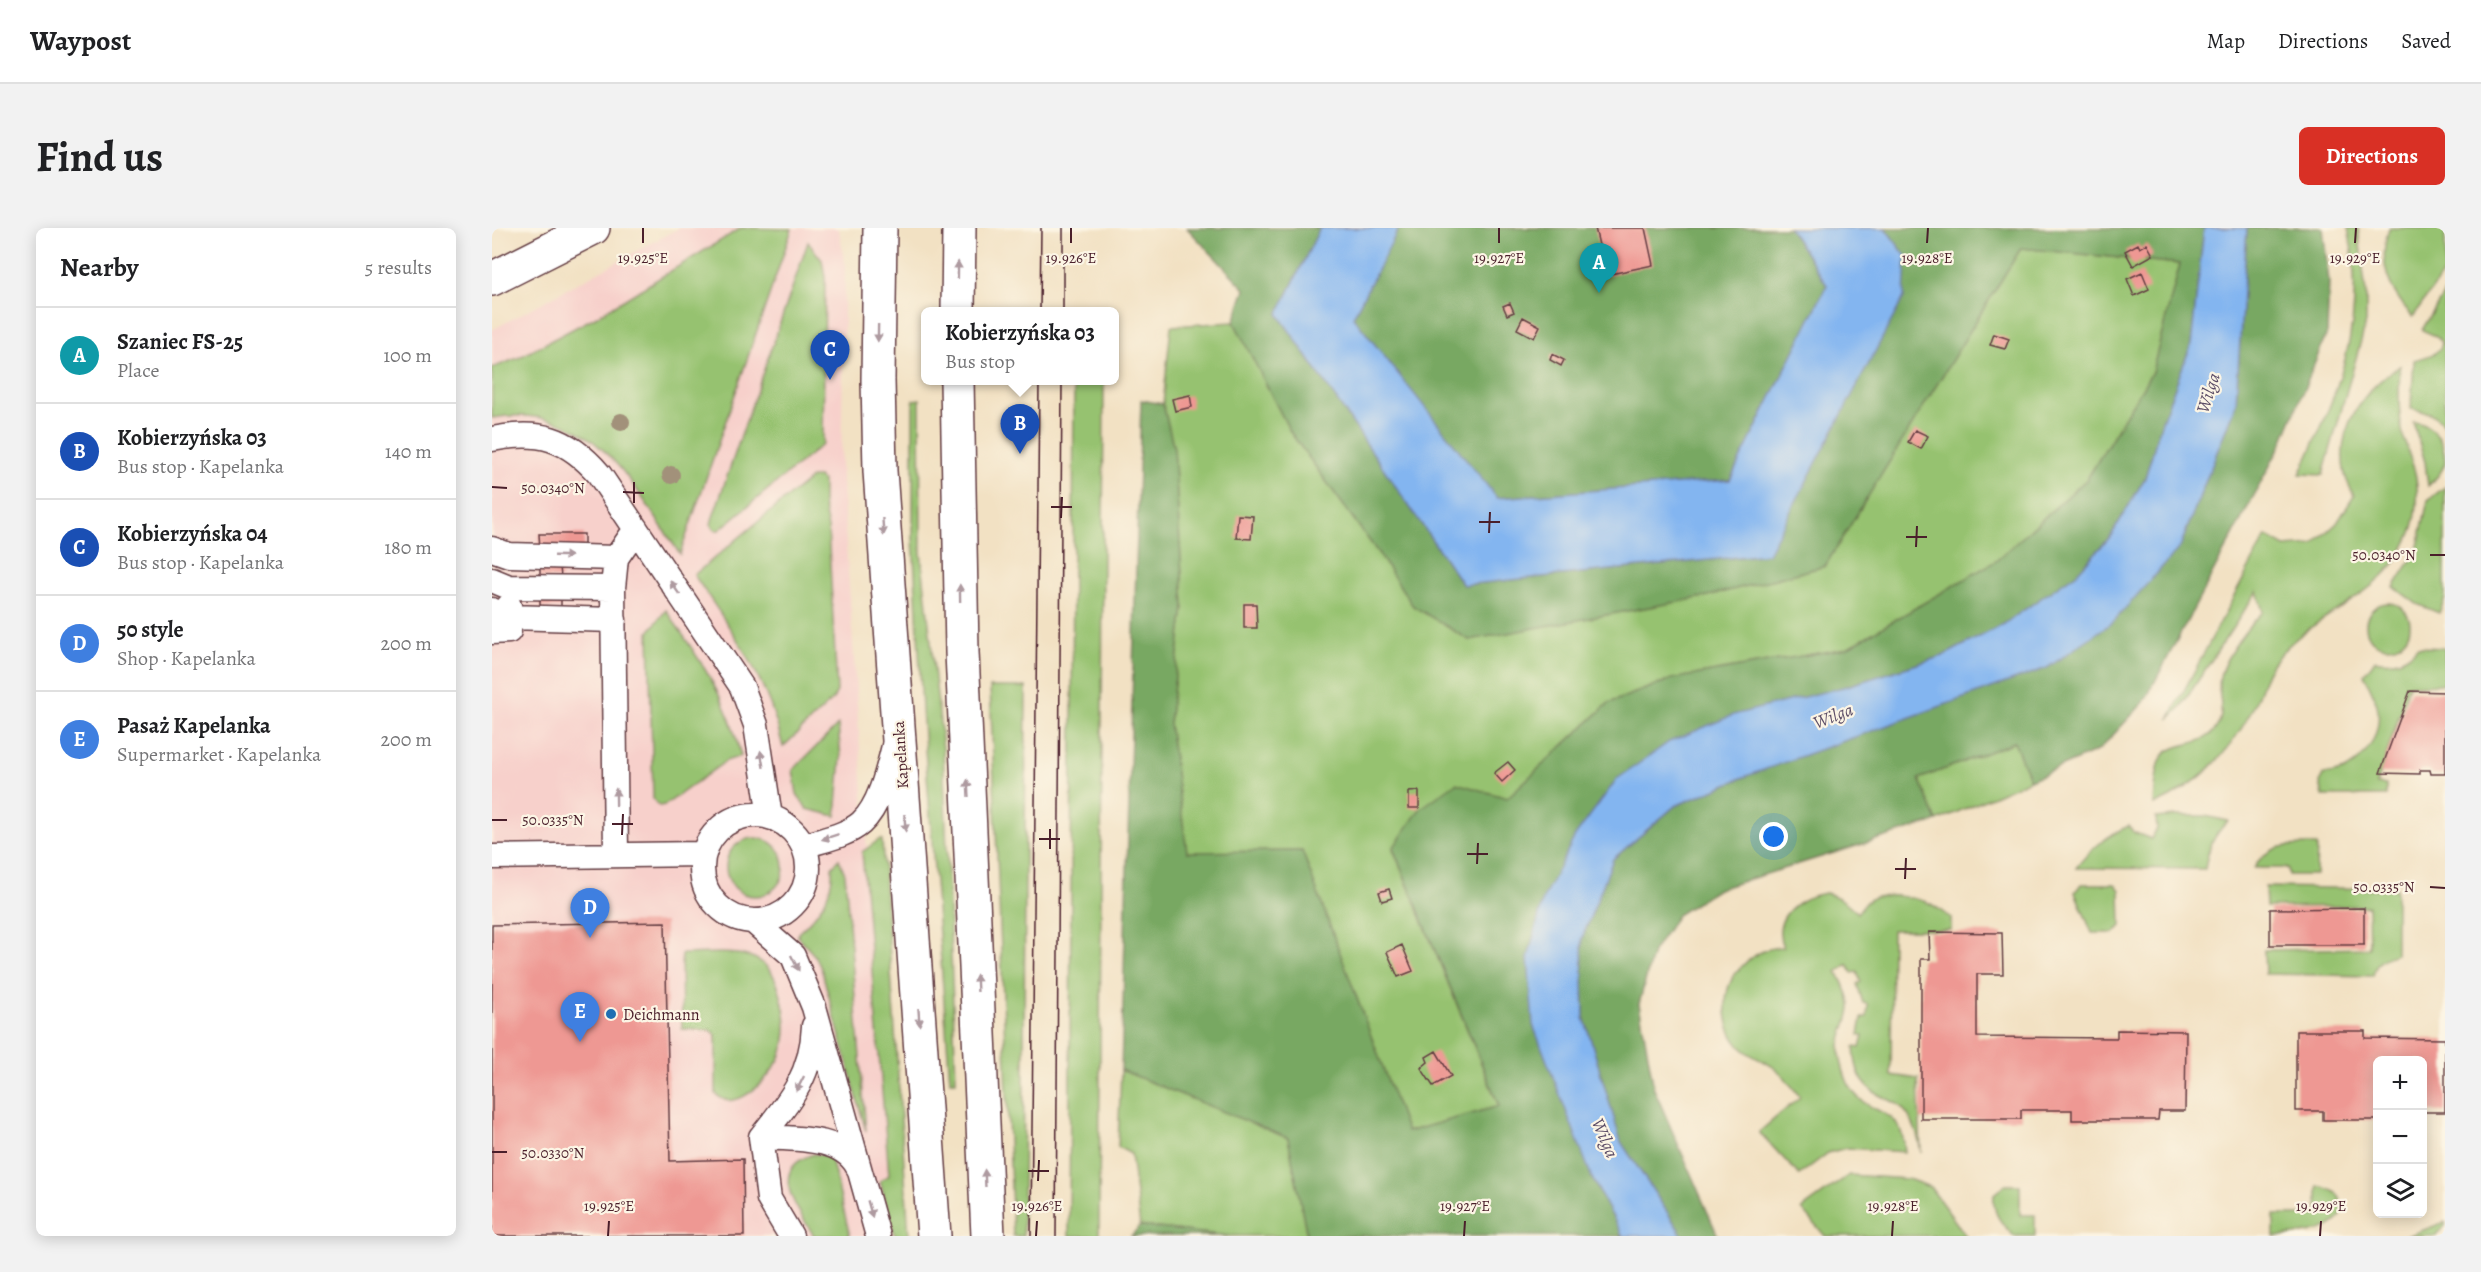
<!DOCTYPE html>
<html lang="en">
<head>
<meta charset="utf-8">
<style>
	:root { --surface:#fff; --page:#f2f2f2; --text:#202124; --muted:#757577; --line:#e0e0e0; --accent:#d93025 }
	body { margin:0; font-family:Alegreya,serif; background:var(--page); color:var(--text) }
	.controls { position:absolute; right:18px; bottom:18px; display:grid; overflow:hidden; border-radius:9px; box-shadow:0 3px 15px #0003 }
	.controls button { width:54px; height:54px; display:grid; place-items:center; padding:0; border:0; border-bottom:2px solid var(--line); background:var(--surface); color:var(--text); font:30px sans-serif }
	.you { position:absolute; left:1282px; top:609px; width:21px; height:21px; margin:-15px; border:4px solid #fff; border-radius:50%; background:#1a73e8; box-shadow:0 0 0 9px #1a73e833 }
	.badge { display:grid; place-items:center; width:39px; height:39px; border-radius:50%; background:var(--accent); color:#fff; font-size:20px; font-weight:700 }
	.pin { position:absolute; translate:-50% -50px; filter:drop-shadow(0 2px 3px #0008) }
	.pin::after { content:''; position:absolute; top:32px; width:21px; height:18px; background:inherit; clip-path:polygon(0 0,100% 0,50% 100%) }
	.popup { position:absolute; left:429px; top:79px; width:198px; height:78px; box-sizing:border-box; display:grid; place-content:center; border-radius:9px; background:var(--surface); filter:drop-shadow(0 2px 4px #0005); font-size:20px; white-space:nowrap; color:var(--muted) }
	.popup b { font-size:22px; color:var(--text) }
	.popup::after { content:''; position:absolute; left:50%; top:100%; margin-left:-12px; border:12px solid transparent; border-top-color:var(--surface) }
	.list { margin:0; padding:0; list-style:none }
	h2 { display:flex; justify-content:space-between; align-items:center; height:78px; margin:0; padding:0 24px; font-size:26px }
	h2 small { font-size:20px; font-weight:400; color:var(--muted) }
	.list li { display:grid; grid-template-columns:39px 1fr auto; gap:18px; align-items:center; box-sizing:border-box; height:96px; padding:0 24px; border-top:2px solid var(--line) }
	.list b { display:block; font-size:22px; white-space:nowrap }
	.list p { margin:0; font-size:20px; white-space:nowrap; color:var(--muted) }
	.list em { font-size:20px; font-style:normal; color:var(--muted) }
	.icon { flex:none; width:33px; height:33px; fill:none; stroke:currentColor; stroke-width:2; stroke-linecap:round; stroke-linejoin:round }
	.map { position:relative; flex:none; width:1953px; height:1008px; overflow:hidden; border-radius:9px }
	header { display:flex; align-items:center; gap:36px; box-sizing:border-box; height:84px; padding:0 30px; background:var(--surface); border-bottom:2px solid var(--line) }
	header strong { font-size:28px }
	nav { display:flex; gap:33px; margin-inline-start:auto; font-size:21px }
	.intro { display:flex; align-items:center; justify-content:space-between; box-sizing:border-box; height:144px; padding:0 36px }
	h1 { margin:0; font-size:42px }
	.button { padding:15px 27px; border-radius:9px; background:var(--accent); color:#fff; font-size:21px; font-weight:700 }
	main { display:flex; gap:36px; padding:0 36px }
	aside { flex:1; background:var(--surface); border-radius:9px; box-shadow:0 3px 15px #0003 }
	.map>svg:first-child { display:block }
	.built { fill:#f7d0cb }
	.green { fill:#96c26f; stroke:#70704d; stroke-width:1.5 }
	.forest { fill:#78a862; stroke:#616446; stroke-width:1.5 }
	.water { fill:#83b5f0; stroke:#666a8e; stroke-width:1.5 }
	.building { fill:#ee9893 }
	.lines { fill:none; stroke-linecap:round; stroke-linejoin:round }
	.lane-casing { stroke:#633c42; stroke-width:27 }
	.secondary-casing { stroke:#633c42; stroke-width:36 }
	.lane { stroke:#fff; stroke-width:24 }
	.secondary { stroke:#fff; stroke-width:33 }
	.tram { stroke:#4a1f2b; stroke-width:1.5 }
	.tree { fill:#a2917a }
	.oneway { fill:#ae9aa0 }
	.ticks { fill:none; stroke:#4a1f2b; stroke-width:2 }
	.poi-dot { fill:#1f6fb2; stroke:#fcf5e5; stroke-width:2 }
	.labels { text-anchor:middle; stroke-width:4.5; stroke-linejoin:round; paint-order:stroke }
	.street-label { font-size:16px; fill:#4a1f2b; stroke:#fcf5e5 }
	.poi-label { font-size:16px; fill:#4a1f2b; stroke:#fcf5e5; text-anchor:start }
	.water-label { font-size:18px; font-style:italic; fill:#5b4c66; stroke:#fcf5e5 }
	.ticks-label { font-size:15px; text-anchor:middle; fill:#4a1f2b; stroke:#fcf5e5; stroke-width:4.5; stroke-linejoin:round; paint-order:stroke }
</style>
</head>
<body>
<header>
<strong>Waypost</strong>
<nav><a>Map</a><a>Directions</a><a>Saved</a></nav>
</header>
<div class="intro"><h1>Find us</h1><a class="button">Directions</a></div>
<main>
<aside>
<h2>Nearby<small>5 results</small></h2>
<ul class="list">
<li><span class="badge" style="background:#0f9aa8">A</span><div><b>Szaniec FS-25</b><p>Place</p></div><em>100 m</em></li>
<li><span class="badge" style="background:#1a4fb4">B</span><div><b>Kobierzyńska 03</b><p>Bus stop · Kapelanka</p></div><em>140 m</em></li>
<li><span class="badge" style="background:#1a4fb4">C</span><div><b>Kobierzyńska 04</b><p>Bus stop · Kapelanka</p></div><em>180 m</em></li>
<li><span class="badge" style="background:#3f7fe0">D</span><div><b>50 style</b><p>Shop · Kapelanka</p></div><em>200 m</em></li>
<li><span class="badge" style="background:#3f7fe0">E</span><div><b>Pasaż Kapelanka</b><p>Supermarket · Kapelanka</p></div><em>200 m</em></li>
</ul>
</aside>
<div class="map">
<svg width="1953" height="1008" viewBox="0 0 1953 1008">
	<rect width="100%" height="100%" fill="#fcf5e5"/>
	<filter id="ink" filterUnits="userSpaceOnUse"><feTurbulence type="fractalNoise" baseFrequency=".0167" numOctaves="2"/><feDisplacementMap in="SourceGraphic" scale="12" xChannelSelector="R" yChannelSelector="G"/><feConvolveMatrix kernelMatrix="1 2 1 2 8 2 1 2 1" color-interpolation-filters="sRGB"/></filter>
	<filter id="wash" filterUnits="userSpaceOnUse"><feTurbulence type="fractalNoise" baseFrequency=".008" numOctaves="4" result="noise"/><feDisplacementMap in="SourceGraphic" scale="24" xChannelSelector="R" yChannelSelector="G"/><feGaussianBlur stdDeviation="1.35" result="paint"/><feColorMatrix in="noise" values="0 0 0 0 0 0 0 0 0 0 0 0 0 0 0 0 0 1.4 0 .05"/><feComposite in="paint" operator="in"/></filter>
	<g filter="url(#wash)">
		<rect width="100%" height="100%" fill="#f2e1c3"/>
		<path class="built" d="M 187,0 L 345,0 L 347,2 L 353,34 L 349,239 L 401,1008 L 0,1008 L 0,102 Z"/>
		<path class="green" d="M 249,0 L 300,1 L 188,326 C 138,254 103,173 0,190 L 0,140 L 26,130 L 107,87 Z
			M 1856,0 L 1866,0 L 1874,65 L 1874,95 L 1831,247 L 1808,246 C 1847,162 1876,95 1856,0 Z
			M 1897,0 L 1953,0 L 1953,43 L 1921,89 C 1897,62 1885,37 1897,0 Z
			M 316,14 L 330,32 L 333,49 L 331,216 L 227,302 L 222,302 L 219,297 L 220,292 Z
			M 1529,20 L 1688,36 L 1660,144 L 1595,251 L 1504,333 L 1355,420 L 1180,451 L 1117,475 L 1015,570 L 964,555 L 901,621 L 1007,879 L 914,904 L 810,623 L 695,624 L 677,495 L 692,379 L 682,221 L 671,176 L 679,98 L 742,94 L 799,205 L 887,326 L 921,378 L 977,412 L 1212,369 L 1333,338 Z
			M 1953,64 L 1953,196 L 1938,185 L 1919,181 L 1922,132 C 1932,129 1948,127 1950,115 L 1944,108 L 1930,102 Z
			M 1908,138 C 1907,160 1906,181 1910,202 C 1912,215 1918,228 1922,241 C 1927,258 1926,282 1921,299 C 1897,372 1826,379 1783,432 C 1770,448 1768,468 1758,486 C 1734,529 1707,557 1662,577 C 1663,563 1663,544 1669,531 C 1681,510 1718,523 1728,492 C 1732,480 1726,466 1727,454 C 1729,433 1755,399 1771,384 L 1765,363 L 1688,480 L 1677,491 L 1774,308 L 1793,319 L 1821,317 L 1845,295 L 1862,268 C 1859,261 1855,254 1853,247 C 1842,201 1872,161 1908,138 Z
			M 612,153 L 607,1008 L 577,1008 L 582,153 Z
			M 428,171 L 429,325 L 451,521 L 464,853 L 458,853 L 430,481 L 421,310 L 421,172 Z
			M 1921,194 C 1941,195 1953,213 1953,234 C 1951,244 1943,251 1936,258 L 1933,234 Z
			M 320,249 L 326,249 L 331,253 L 331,276 L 336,300 L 345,463 L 341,471 L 291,519 C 275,448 242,406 202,347 Z
			M 1953,259 L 1953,370 L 1947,385 L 1925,376 L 1902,359 L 1925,323 L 1936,272 Z
			M1874 397a22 22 0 1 1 44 0a22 22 0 1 1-44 0Z
			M 174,382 C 207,430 236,471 249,528 L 234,533 L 173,577 L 167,578 L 161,571 L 157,404 Z
			M 1925,419 L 1953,420 L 1953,456 L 1917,457 L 1885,556 L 1894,557 L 1894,568 L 1831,568 L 1828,554 L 1832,547 C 1839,545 1848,545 1855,541 C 1877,528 1891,502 1885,477 C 1882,466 1876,456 1872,446 L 1883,432 C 1900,436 1914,433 1925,419 Z
			M 498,459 L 534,459 L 531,1008 L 521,1008 Z
			M 346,497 L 349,530 L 344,588 L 315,581 L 305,566 L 301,542 Z
			M 1522,514 L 1538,552 L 1445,593 L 1427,551 Z
			M 1684,588 L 1713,588 L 1736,593 C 1721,608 1716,620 1713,641 L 1584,640 C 1597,622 1617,606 1637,598 L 1641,604 L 1659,611 L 1665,601 L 1664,590 Z
			M234 639a29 29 0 1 1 58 0a29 29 0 1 1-58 0Z
			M 388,611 L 390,612 L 417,1008 L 403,1008 L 388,953 L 397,947 L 370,624 Z
			M 1825,617 L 1824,647 L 1797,647 L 1796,640 L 1762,640 C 1775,615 1799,617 1825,617 Z
			M 347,631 L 353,646 L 374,903 L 329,740 L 323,728 L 306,709 L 306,705 C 326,687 342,667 340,639 Z
			M 1589,656 L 1623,656 L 1628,662 L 1629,698 L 1622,705 L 1600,705 L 1583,664 Z
			M 1773,659 L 1904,661 L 1904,726 C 1890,731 1884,733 1881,748 L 1773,746 L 1772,722 L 1877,720 L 1876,678 L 1774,679 Z
			M 1334,665 C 1348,669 1356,675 1365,685 C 1368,682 1371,677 1374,674 C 1387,662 1424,669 1439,676 C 1446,680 1452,685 1459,690 L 1459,702 L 1400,702 L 1399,847 L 1426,851 L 1429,925 C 1426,907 1422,891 1408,878 C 1402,873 1394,871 1387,867 C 1368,857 1363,840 1362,819 L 1368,820 L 1371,808 L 1367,807 L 1370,790 L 1375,789 L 1376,776 L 1371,775 L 1365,756 L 1369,754 L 1365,744 L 1360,745 L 1356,736 L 1345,744 C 1350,754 1358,766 1358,778 C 1358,792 1349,805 1348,818 C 1347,830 1353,852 1360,862 C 1379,891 1410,875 1413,924 L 1354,920 L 1336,925 L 1307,947 L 1267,904 L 1308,869 C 1301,860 1293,848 1284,841 C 1274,833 1261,830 1252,822 C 1231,804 1228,766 1244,745 C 1256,730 1272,719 1291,719 C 1278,689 1308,668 1334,665 Z
			M 189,726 C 209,726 244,722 262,730 C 278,737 284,750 288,765 C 294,785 297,803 290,824 C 284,844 244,889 224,866 L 224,807 L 219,802 L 190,801 Z
			M 629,842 L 796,910 L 815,1008 L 736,1008 L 648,998 L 639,926 L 626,919 Z
			M 322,926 L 331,927 L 339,930 L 358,1008 L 322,1008 C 306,981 273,941 322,926 Z
			M 1357,947 L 1416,951 L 1438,959 L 1474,1008 L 1333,1008 L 1310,981 Z
			M 1513,957 L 1528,957 L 1528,987 L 1543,987 L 1543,1008 L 1522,1008 C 1509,995 1500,986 1502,966 Z
			M 1826,958 C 1837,961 1848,963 1850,976 C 1856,1005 1800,1008 1782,1008 L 1782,987 L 1826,987 Z
			M 1953,994 L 1953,998 L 1944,1008 L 1915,1008 Z"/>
		<path class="forest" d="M 695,0 L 828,0 L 786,86 L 971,357 L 1276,326 L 1414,28 L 1393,0 L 1712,0 L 1699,117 L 1670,193 L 1653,250 L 1619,308 L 1585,345 L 1512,396 L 1451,428 L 1355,458 L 1083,608 L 1100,950 L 1131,1008 L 815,1008 L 796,910 L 629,842 L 649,172 L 671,176 L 682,221 L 692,379 L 677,495 L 695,624 L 810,623 L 915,904 L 1007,878 L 901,620 L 928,581 L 964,555 L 1015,570 L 1117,475 L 1180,451 L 1355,420 L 1504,333 L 1595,251 L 1660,144 L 1688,36 L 1529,20 L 1333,338 L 1212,369 L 977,412 L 921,378 L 887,326 L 799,205 L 742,94 L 753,61 Z
			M 907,0 L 1297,0 L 1335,57 L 1238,252 L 1004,270 L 861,89 Z
			M 1755,0 L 1831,0 L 1837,54 L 1835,105 L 1790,215 L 1652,474 L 1607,522 L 1538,552 L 1522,514 L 1427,551 L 1445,593 L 1226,661 L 1185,687 L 1161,724 L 1147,776 L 1162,861 L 1226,1008 L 1191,1008 L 1129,914 L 1092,789 L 1090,711 L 1121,631 L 1183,578 L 1252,549 L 1688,319 L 1744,175 Z
			M 648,998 L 736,1008 L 639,1008 Z"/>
		<path class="water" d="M 828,0 L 907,0 L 861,89 L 1005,270 L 1238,252 L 1335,57 L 1297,0 L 1393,0 L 1414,28 L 1412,69 L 1276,326 L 971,357 L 786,86 Z
			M 1712,0 L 1755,0 L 1744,175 L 1688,319 L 1622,393 L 1555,440 L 1252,549 L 1183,578 L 1121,631 L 1090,711 L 1092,789 L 1129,914 L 1191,1008 L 1131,1008 L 1100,950 L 1041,797 L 1036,730 L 1051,671 L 1083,608 L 1125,551 L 1177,514 L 1241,487 L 1355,458 L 1451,428 L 1512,396 L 1585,345 L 1619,308 L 1653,250 L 1670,193 L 1699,117 Z"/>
		<g id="blocks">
			<path class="building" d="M 1103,0 L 1153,0 L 1161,37 L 1114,47 Z
				M 1646,16 L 1648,20 L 1655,16 L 1661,27 L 1641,38 L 1633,23 Z
				M 1650,44 L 1657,61 L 1642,68 L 1635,51 Z
				M 1018,75 L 1022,84 L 1015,87 L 1011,78 Z
				M 1031,89 L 1048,98 L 1042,110 L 1025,101 Z
				M 1502,106 L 1517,111 L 1513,121 L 1498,117 Z
				M 1060,126 L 1072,132 L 1069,138 L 1058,132 Z
				M 698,167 L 700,179 L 683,183 L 680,171 Z
				M 1423,202 L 1436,208 L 1429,221 L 1416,214 Z
				M 746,287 L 761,288 L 759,311 L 744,310 Z
				M 47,306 L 92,306 L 92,320 L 48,321 Z
				M 68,338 L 69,350 L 48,350 L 48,339 Z
				M 48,368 L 69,368 L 69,379 L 48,379 Z
				M 752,376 L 764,376 L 765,400 L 752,400 Z
				M 1918,463 L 1953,464 L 1953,546 L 1939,546 L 1938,542 L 1928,542 L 1928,546 L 1888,545 Z
				M 1016,534 L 1023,542 L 1010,554 L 1002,545 Z
				M 927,563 L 927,580 L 917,580 L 917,564 Z
				M 897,661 L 900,670 L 890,673 L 887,664 Z
				M 1872,680 L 1872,717 L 1778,717 L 1778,681 Z
				M 173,694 L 178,933 L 251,931 L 252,1008 L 0,1008 L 0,697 Z
				M 1437,704 L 1510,705 L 1511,746 L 1485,746 L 1485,809 L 1625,810 L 1625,802 L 1694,803 L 1693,883 L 1667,883 L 1666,892 L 1580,892 L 1580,882 L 1529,882 L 1529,891 L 1429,891 L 1429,731 L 1438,731 Z
				M 910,717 L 921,743 L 906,749 L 895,724 Z
				M 1804,803 L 1873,803 L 1873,810 L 1953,811 L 1953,884 L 1930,884 L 1930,832 L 1886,832 L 1886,892 L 1831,892 L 1831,883 L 1804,883 Z
				M 944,823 L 959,848 L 941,858 L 929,840 L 936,834 L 934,829 Z"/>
		</g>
	</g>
	<g filter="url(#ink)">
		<use href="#blocks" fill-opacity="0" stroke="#633c42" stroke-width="1.5"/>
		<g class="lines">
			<defs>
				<path id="lane" d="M 0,211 C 47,202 75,209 107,246 L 250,459 L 264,497 L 278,589
					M 0,321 L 17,327 L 124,330
					M 0,352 L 17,359 L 121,360
					M 0,382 L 17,389 L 122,392
					M 0,404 L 17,403 L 17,378
					M210 640a53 53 0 1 1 106 0a53 53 0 1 1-106 0Z
					M 312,618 C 329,612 354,608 369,595 C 388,578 396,542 402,518
					M 124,627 L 121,360 L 124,330 L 144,301
					M 0,629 L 211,626
					M 262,694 L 301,728 L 322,779 L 386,1008
					M 269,909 C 300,911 349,907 366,939
					M 299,1008 L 277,971 L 269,909 C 298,873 320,847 322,798"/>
				<path id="secondary" d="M 388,0 L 386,152 L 388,243 L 442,1008
					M 0,51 L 101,0
					M 466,83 L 467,0
					M 465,152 L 470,424 L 496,1008"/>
			</defs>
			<use href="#lane" class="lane-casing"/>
			<use href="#secondary" class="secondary-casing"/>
			<use href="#lane" class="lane"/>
			<use href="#secondary" class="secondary"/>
			<path class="tram" d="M 548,83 L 549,0
				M 571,83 L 571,0
				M 539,1008 L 547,152
				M 564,1008 L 570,152"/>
		</g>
		<g class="tree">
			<circle cx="129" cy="194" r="9"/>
			<circle cx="179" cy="247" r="9"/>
		</g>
		<defs><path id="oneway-solid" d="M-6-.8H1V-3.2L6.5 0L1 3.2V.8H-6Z" transform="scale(1.5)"/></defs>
		<g class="oneway">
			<use href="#oneway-solid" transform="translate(466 42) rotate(-89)"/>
			<use href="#oneway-solid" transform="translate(386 105) rotate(91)"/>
			<use href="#oneway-solid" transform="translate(391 299) rotate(86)"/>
			<use href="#oneway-solid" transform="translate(71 328) rotate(2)"/>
			<use href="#oneway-solid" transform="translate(183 360) rotate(-125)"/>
			<use href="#oneway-solid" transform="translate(468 365) rotate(-91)"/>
			<use href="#oneway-solid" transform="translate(270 531) rotate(-100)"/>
			<use href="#oneway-solid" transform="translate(476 560) rotate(-93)"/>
			<use href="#oneway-solid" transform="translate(124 569) rotate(-91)"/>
			<use href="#oneway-solid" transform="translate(413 595) rotate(86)"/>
			<use href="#oneway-solid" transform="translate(338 609) rotate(162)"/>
			<use href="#oneway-solid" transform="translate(303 735) rotate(63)"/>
			<use href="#oneway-solid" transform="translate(485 755) rotate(-93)"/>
			<use href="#oneway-solid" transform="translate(427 789) rotate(86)"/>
			<use href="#oneway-solid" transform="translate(308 856) rotate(117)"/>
			<use href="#oneway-solid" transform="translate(493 950) rotate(-93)"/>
			<use href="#oneway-solid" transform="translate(378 981) rotate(74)"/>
		</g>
	</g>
	<path class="ticks" d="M 151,15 L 151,0M 579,15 L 579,0M 1007,15 L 1007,0M 1435,15 L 1436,0M 1863,15 L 1864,0M 0,259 L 15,260M 131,264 L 152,265M 142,275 L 142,254M 559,279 L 580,279M 569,290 L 570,269M 987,294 L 1008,294M 997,305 L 998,284M 1414,309 L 1435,309M 1424,319 L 1425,298M 1938,327 L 1953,327M 0,592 L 15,592M 120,596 L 141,596M 130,607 L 131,586M 547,611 L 568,611M 558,621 L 558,601M 975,626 L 996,626M 985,636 L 986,615M 1403,641 L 1424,641M 1413,651 L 1414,630M 1938,659 L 1953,660M 0,924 L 15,924M 536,943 L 557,943M 546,953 L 547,932M 116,1008 L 117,993M 544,1008 L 545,993M 972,1008 L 973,993M 1400,1008 L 1401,993M 1828,1008 L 1829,993"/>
	<circle class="poi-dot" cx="119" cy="786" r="6"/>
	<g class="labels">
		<g class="street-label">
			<text transform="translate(408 527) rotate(-94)" y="6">Kapelanka</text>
		</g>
		<g class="poi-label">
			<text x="131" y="792">Deichmann</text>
		</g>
		<g class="water-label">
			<text transform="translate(1716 165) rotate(-72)" y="6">Wilga</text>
			<text transform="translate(1341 488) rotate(-21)" y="6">Wilga</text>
			<text transform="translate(1113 910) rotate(67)" y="6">Wilga</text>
		</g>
	</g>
	<g class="ticks-label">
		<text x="151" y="35">19.925°E</text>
		<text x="579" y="35">19.926°E</text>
		<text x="1007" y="35">19.927°E</text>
		<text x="1435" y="35">19.928°E</text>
		<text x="1863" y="35">19.929°E</text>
		<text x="61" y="265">50.0340°N</text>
		<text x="1892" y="332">50.0340°N</text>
		<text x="61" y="597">50.0335°N</text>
		<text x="1892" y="664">50.0335°N</text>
		<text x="61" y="930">50.0330°N</text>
		<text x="117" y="983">19.925°E</text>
		<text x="545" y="983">19.926°E</text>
		<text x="973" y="983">19.927°E</text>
		<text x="1401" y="983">19.928°E</text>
		<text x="1829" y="983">19.929°E</text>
	</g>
</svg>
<div class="controls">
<button>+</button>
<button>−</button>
<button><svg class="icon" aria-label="layers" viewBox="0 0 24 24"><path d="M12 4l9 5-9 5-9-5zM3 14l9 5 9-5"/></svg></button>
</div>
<div class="you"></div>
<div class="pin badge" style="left:1107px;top:65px;background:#0f9aa8">A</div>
<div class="pin badge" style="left:528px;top:226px;background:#1a4fb4">B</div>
<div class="popup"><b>Kobierzyńska 03</b>Bus stop</div>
<div class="pin badge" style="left:338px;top:152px;background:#1a4fb4">C</div>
<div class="pin badge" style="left:98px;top:710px;background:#3f7fe0">D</div>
<div class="pin badge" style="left:88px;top:814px;background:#3f7fe0">E</div>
</div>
</main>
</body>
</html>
